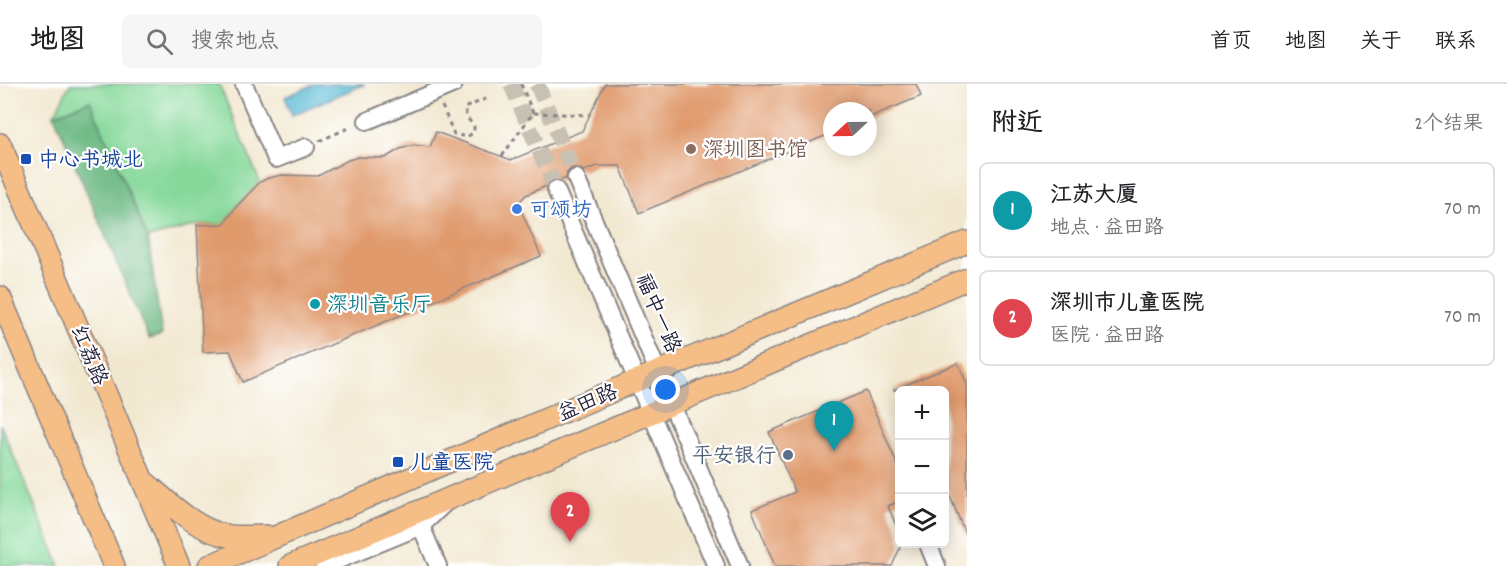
<!DOCTYPE html>
<html lang="zh">
<head>
<meta charset="utf-8">
<style>
	:root { --surface:#fff; --page:#f6f6f6; --text:#202124; --muted:#757577; --line:#e0e0e0; --accent:#ea580c }
	body { margin:0; font-family:Dekko,"LXGW WenKai TC",sans-serif; background:var(--page); color:var(--text) }
	.controls { position:absolute; right:18px; bottom:18px; display:grid; overflow:hidden; border-radius:9px; box-shadow:0 3px 15px #0003 }
	.controls button { width:54px; height:54px; display:grid; place-items:center; padding:0; border:0; border-bottom:2px solid var(--line); background:var(--surface); color:var(--text); font:30px sans-serif }
	.compass { position:absolute; left:823px; top:18px; width:54px; height:54px; border-radius:50%; background:var(--surface); box-shadow:0 3px 15px #0003; rotate:248deg }
	.you { position:absolute; left:666px; top:306px; width:21px; height:21px; margin:-15px; border:4px solid #fff; border-radius:50%; background:#1a73e8; box-shadow:0 0 0 9px #1a73e833 }
	.badge { display:grid; place-items:center; width:39px; height:39px; border-radius:50%; background:var(--accent); color:#fff; font-size:20px; font-weight:700 }
	.pin { position:absolute; translate:-50% -50px; filter:drop-shadow(0 2px 3px #0008) }
	.pin::after { content:''; position:absolute; top:32px; width:21px; height:18px; background:inherit; clip-path:polygon(0 0,100% 0,50% 100%) }
	.list { margin:0; padding:0; list-style:none }
	h2 { display:flex; justify-content:space-between; align-items:center; height:78px; margin:0; padding:0 24px; font-size:26px }
	h2 small { font-size:20px; font-weight:400; color:var(--muted) }
	.list li { display:grid; grid-template-columns:39px 1fr auto; gap:18px; align-items:center; box-sizing:border-box; height:96px; margin:0 12px 12px; padding:0 12px; border:2px solid var(--line); border-radius:9px }
	.list b { display:block; font-size:22px; white-space:nowrap }
	.list p { margin:0; font-size:20px; white-space:nowrap; color:var(--muted) }
	.list em { font-size:20px; font-style:normal; color:var(--muted) }
	.icon { flex:none; width:33px; height:33px; fill:none; stroke:currentColor; stroke-width:2; stroke-linecap:round; stroke-linejoin:round }
	.map { position:relative; flex:none; width:967px; height:482px; overflow:hidden }
	header { display:flex; align-items:center; gap:36px; box-sizing:border-box; height:84px; padding:0 30px; background:var(--surface); border-bottom:2px solid var(--line) }
	header strong { font-size:28px }
	nav { display:flex; gap:33px; margin-inline-start:auto; font-size:21px }
	.search { width:420px; height:54px; background:var(--page); display:flex; align-items:center; gap:15px; box-sizing:border-box; padding:0 21px; border-radius:9px; color:var(--muted); font-size:22px }
	main { display:flex }
	aside { flex:1; background:var(--surface) }
	.map>svg:first-child { display:block }
	.green { fill:#87d99b; stroke:#547e6b; stroke-width:1.5 }
	.forest { fill:#6db983; stroke:#486e5f; stroke-width:1.5 }
	.water { fill:#56b9d4; stroke:#3c6e88; stroke-width:1.5 }
	.building { fill:#e09a6c }
	.lines { fill:none; stroke-linecap:round; stroke-linejoin:round }
	.minor-tunnel { stroke:#c8c0b2; stroke-width:16; stroke-dasharray:16 8; stroke-linecap:butt }
	.minor-casing { stroke:#8a8586; stroke-width:20 }
	.major-casing { stroke:#8a8586; stroke-width:24 }
	.path { stroke:#8a8586; stroke-width:3; stroke-dasharray:4.5 4.5; stroke-linecap:butt }
	.minor { stroke:#fff; stroke-width:16 }
	.major { stroke:#f6be87; stroke-width:21 }
	.path-bridge { stroke:#8a8586; stroke-width:3; stroke-dasharray:4.5 4.5; stroke-linecap:butt }
	.education-dot { fill:#8d6e63; stroke:#fff; stroke-width:2 }
	.transit-dot { fill:#1a4fb4; stroke:#fff; stroke-width:2 }
	.shop-dot { fill:#3f7fe0; stroke:#fff; stroke-width:2 }
	.culture-dot { fill:#0f9aa8; stroke:#fff; stroke-width:2 }
	.service-dot { fill:#5c6f8a; stroke:#fff; stroke-width:2 }
	.labels { text-anchor:middle; stroke-width:4.5; stroke-linejoin:round; paint-order:stroke }
	.education-label { font-size:21px; fill:#785e54; stroke:#fff; text-anchor:start }
	.transit-label { font-size:21px; fill:#164399; stroke:#fff; text-anchor:start }
	.shop-label { font-size:21px; fill:#366cbe; stroke:#fff; text-anchor:start }
	.culture-label { font-size:21px; fill:#0d838f; stroke:#fff; text-anchor:start }
	.street-label { font-size:21px; fill:#22223b; stroke:#fff }
	.service-label { font-size:21px; fill:#4e5e75; stroke:#fff; text-anchor:end }
</style>
</head>
<body>
<header>
<strong>地图</strong>
<div class="search"><svg class="icon" aria-label="search" viewBox="0 0 24 24"><circle cx="10" cy="10" r="6"/><path d="M15 15l6 6"/></svg>搜索地点</div>
<nav><a>首页</a><a>地图</a><a>关于</a><a>联系</a></nav>
</header>
<main>
<div class="map">
<svg width="967" height="482" viewBox="0 0 967 482">
	<rect width="100%" height="100%" fill="#fff"/>
	<filter id="ink" filterUnits="userSpaceOnUse"><feTurbulence type="fractalNoise" baseFrequency=".0167" numOctaves="2"/><feDisplacementMap in="SourceGraphic" scale="12" xChannelSelector="R" yChannelSelector="G"/><feConvolveMatrix kernelMatrix="1 2 1 2 8 2 1 2 1" color-interpolation-filters="sRGB"/></filter>
	<filter id="wash" filterUnits="userSpaceOnUse"><feTurbulence type="fractalNoise" baseFrequency=".008" numOctaves="4" result="noise"/><feDisplacementMap in="SourceGraphic" scale="24" xChannelSelector="R" yChannelSelector="G"/><feGaussianBlur stdDeviation="1.35" result="paint"/><feColorMatrix in="noise" values="0 0 0 0 0 0 0 0 0 0 0 0 0 0 0 0 0 1.4 0 .05"/><feComposite in="paint" operator="in"/></filter>
	<g filter="url(#wash)">
		<rect width="100%" height="100%" fill="#f2e8d0"/>
		<path class="green" d="M 70,0 L 219,0 L 260,98 L 236,123 L 224,140 L 197,141 L 148,154 L 90,17 L 54,31 Z
			M 0,340 L 60,482 L 0,482 Z"/>
		<path class="forest" d="M 90,17 L 148,154 L 162,251 L 149,255 L 54,31 Z"/>
		<path class="water" d="M 315,0 L 365,0 L 292,31 L 285,13 Z"/>
		<g id="blocks">
			<path class="building" d="M 605,0 L 916,0 L 921,12 L 868,34 L 868,27 L 832,27 L 832,49 L 639,129 L 620,82 L 597,82 L 584,87 L 578,84 L 572,84 L 567,88 L 566,95 L 551,97 L 546,102 L 526,111 L 518,119 L 541,172 L 243,298 L 230,267 L 203,268 L 197,141 L 224,140 L 236,123 L 260,98 L 268,94 L 282,91 L 318,92 L 348,76 L 358,73 L 385,74 L 400,65 L 414,61 L 430,63 L 436,48 L 511,76 L 582,47 Z
				M 958,279 L 967,300 L 967,454 L 945,400 L 945,306 L 893,306 Z
				M 866,307 L 900,387 L 900,417 L 888,422 L 900,451 L 900,459 L 902,459 L 892,482 L 775,482 L 752,426 L 795,408 L 769,348 Z"/>
		</g>
	</g>
	<g filter="url(#ink)">
		<use href="#blocks" fill-opacity="0" stroke="#8a8586" stroke-width="1.5"/>
		<g class="lines">
			<path class="minor-tunnel" d="M 511,0 L 556,106
				M 537,0 L 576,94"/>
			<defs>
				<path id="minor" d="M 244,0 L 276,75 L 306,63
					M 367,37 L 454,0
					M 576,94 L 740,482
					M 556,106 L 716,482
					M 421,442 L 438,482
					M 928,460 L 937,482
					M 324,482 L 421,442 L 444,420"/>
				<path id="major" d="M 0,60 L 179,482
					M 0,213 L 114,482
					M 146,399 C 169,419 193,443 223,451 C 237,454 252,452 266,452
					M 209,482 L 565,327 L 967,158
					M 290,482 L 967,195"/>
			</defs>
			<use href="#minor" class="minor-casing"/>
			<use href="#major" class="major-casing"/>
			<path class="path" d="M 521,0 L 533,29
				M 442,22 L 454,50 L 467,53 L 474,48 L 474,42 L 468,35 L 464,24 L 490,13
				M 319,57 L 351,43"/>
			<use href="#minor" class="minor"/>
			<use href="#major" class="major"/>
			<path class="path-bridge" d="M 502,72 L 533,29 L 590,31"/>
		</g>
	</g>
	<circle class="education-dot" cx="691" cy="65" r="6"/>
	<g class="transit-dot">
		<rect x="20" y="69" width="12" height="12" rx="3"/>
		<rect x="392" y="372" width="12" height="12" rx="3"/>
	</g>
	<circle class="shop-dot" cx="517" cy="125" r="6"/>
	<circle class="culture-dot" cx="315" cy="220" r="6"/>
	<circle class="service-dot" cx="788" cy="371" r="6"/>
	<g class="labels">
		<g class="education-label">
			<text x="703" y="72">深圳图书馆</text>
		</g>
		<g class="transit-label">
			<text x="38" y="82">中心书城北</text>
			<text x="410" y="385">儿童医院</text>
		</g>
		<g class="shop-label">
			<text x="529" y="132">可颂坊</text>
		</g>
		<g class="culture-label">
			<text x="327" y="227">深圳音乐厅</text>
		</g>
		<g class="street-label">
			<text transform="translate(659 229) rotate(67)" y="7">福中一路</text>
			<text transform="translate(90 271) rotate(67)" y="7">红荔路</text>
			<text transform="translate(587 318) rotate(-23)" y="7">益田路</text>
		</g>
		<g class="service-label">
			<text x="776" y="378">平安银行</text>
		</g>
	</g>
</svg>
<div class="controls">
<button>+</button>
<button>−</button>
<button><svg class="icon" aria-label="layers" viewBox="0 0 24 24"><path d="M12 4l9 5-9 5-9-5zM3 14l9 5 9-5"/></svg></button>
</div>
<svg class="compass" viewBox="-18 -18 36 36"><path d="M0-13l5 13h-10z" fill="#e53935"/><path d="M0 13l5-13h-10z" fill="#757577"/></svg>
<div class="you"></div>
<div class="pin badge" style="left:834px;top:367px;background:#0f9aa8">1</div>
<div class="pin badge" style="left:570px;top:458px;background:#e0444e">2</div>
</div>
<aside>
<h2>附近<small>2个结果</small></h2>
<ul class="list">
<li><span class="badge" style="background:#0f9aa8">1</span><div><b>江苏大厦</b><p>地点 · 益田路</p></div><em>70 m</em></li>
<li><span class="badge" style="background:#e0444e">2</span><div><b>深圳市儿童医院</b><p>医院 · 益田路</p></div><em>70 m</em></li>
</ul>
</aside>
</main>
</body>
</html>
